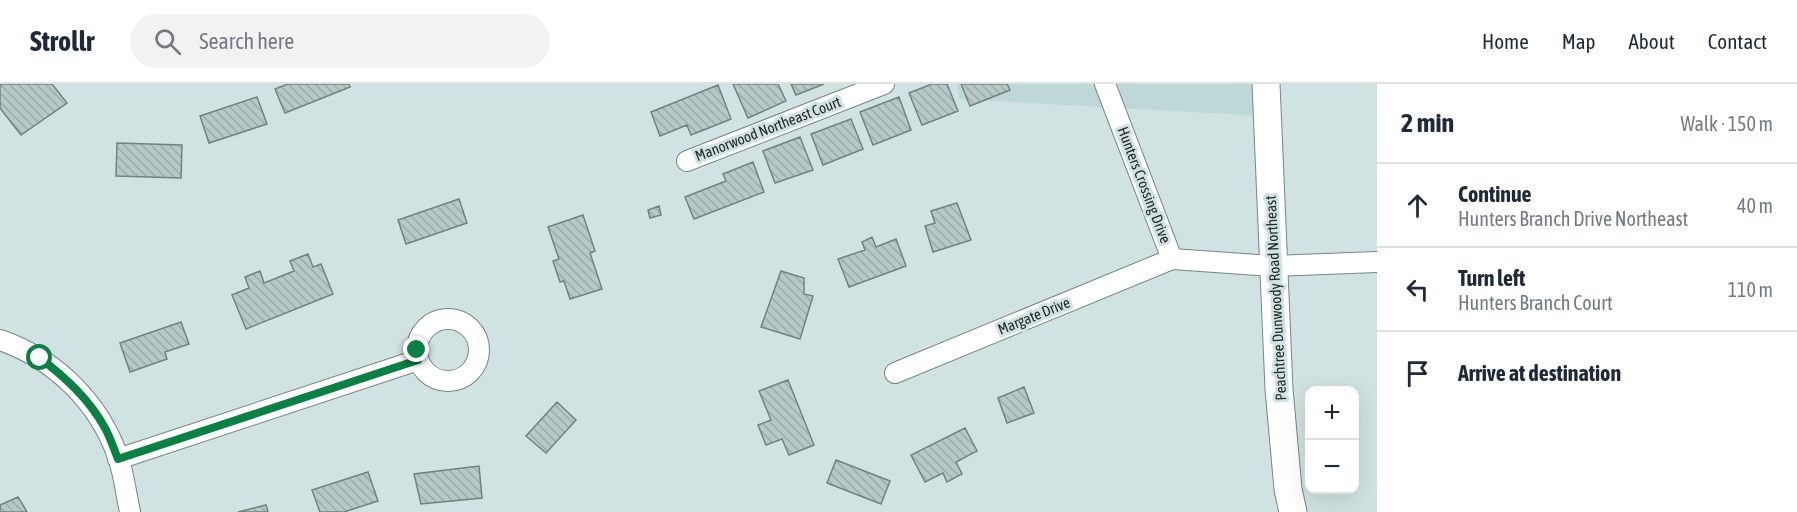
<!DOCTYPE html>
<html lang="en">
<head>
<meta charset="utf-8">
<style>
	:root { --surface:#fff; --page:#f2f2f3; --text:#1f2937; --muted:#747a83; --line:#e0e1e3 }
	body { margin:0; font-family:"Asap Condensed",sans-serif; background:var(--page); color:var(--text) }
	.controls { position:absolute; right:18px; bottom:18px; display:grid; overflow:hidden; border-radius:12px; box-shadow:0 6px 24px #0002 }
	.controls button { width:54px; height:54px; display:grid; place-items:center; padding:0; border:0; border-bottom:2px solid var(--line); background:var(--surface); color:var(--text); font:30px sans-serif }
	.stop { position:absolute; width:18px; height:18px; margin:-14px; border:4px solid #0b8043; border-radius:50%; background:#fff }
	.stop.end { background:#0b8043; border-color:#fff; box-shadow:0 2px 6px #0008 }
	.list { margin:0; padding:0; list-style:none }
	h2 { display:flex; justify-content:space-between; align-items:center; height:78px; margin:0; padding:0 24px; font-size:26px }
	h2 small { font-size:20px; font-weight:400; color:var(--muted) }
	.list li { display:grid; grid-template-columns:39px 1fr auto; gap:18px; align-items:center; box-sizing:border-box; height:84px; padding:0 24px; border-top:2px solid var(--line) }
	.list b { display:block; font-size:22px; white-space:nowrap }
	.list p { margin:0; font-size:20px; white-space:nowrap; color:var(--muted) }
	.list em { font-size:20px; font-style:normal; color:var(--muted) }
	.icon { flex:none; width:33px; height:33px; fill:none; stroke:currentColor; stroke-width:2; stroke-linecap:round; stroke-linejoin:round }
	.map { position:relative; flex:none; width:1377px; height:428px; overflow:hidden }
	header { display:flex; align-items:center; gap:36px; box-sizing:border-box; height:84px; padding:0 30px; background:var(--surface); border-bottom:2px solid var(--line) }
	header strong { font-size:28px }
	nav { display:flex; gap:33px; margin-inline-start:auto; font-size:21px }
	.search { width:420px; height:54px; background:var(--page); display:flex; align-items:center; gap:15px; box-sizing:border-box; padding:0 21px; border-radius:33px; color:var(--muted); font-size:22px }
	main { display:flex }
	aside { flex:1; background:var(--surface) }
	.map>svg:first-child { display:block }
	.built { fill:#bdd8d7 }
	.building { fill:url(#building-back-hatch); stroke:#728281; stroke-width:1.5 }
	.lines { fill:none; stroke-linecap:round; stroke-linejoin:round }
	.street-casing { stroke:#768686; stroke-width:22 }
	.secondary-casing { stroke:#768686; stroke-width:29 }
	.street { stroke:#fff; stroke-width:20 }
	.secondary { stroke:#fff; stroke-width:27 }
	.route { stroke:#0b8043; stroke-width:8 }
	.labels { text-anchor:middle; stroke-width:6; stroke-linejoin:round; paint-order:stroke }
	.street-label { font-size:15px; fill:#232a2a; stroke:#d1e2e2 }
</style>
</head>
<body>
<header>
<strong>Strollr</strong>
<div class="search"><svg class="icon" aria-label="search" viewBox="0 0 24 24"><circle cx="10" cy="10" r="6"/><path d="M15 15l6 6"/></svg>Search here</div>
<nav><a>Home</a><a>Map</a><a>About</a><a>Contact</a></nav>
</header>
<main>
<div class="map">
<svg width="1377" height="428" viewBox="0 0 1377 428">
	<defs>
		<pattern id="building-back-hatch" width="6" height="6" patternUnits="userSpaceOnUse" patternTransform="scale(1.5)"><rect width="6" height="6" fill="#b7c8c7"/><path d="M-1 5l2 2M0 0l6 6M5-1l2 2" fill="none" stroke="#9dacab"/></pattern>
	</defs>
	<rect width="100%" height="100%" fill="#d1e2e2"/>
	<path class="built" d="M 957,0 L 1279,0 L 1281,33 L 960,15 Z"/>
	<path class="building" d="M 0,0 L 52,0 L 67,19 L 21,51 L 0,24 Z
		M 288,0 L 349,0 L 350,3 L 285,29 L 275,5 Z
		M 733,0 L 778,0 L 786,17 L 748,34 Z
		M 791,0 L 824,0 L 796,11 Z
		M 932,0 L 947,0 L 958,27 L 922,41 L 909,9 Z
		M 961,0 L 1007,0 L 1010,6 L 970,22 Z
		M 718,1 L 731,35 L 691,51 L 687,41 L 660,52 L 651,28 Z
		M 257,13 L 267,40 L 209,59 L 200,32 Z
		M 899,13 L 911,46 L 873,61 L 860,28 Z
		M 851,35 L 863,65 L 823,81 L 811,50 Z
		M 800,53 L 813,86 L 775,99 L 763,67 Z
		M 117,59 L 182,61 L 181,94 L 116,92 Z
		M 753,78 L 764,108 L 694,135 L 685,113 L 726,97 L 723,90 Z
		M 459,115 L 467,139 L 406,160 L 398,136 Z
		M 957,119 L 971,156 L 933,168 L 925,142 L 935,139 L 931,127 Z
		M 659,122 L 661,131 L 650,134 L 648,126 Z
		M 583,131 L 595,167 L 590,169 L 602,205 L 570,215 L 564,197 L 560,198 L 553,177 L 559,175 L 548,143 Z
		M 872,153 L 876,163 L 896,155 L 906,182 L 849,203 L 838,175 L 865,166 L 862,158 Z
		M 308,170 L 313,183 L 321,180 L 333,210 L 246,245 L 232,211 L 249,204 L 245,193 L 260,187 L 264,199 L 294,187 L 290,177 Z
		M 781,187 L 804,194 L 804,210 L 813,212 L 800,255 L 761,243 Z
		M 181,238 L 189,260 L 165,268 L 167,275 L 130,288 L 120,259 Z
		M 788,296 L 814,361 L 789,371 L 782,355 L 766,361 L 758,341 L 771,336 L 759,307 Z
		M 1024,303 L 1034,329 L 1007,339 L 998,314 Z
		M 557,318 L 576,336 L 546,369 L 526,352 Z
		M 965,344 L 977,367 L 956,378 L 962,390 L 947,398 L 943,389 L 925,398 L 911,371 Z
		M 836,376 L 890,397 L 881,420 L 827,399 Z
		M 479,382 L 482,414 L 421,420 L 414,390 Z
		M 368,388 L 378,417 L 344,428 L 320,428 L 312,406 Z
		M 18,413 L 27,428 L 0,428 L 0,421 Z
		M 266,421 L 268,428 L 238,428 Z"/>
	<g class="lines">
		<defs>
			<path id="street" d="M 1105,0 L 1172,175
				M 687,77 L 884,0
				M417 266a31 31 0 1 1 62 0a31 31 0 1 1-62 0Z
				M 0,256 C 55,275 99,318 118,373 C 124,390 126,410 130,428
				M 895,289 L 1172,175 L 1273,182 L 1377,178
				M 118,375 L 418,276"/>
			<path id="secondary" d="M 1266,0 L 1279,305 L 1288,405 L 1293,428"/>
		</defs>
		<use href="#street" class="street-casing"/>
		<use href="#secondary" class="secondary-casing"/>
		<use href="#street" class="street"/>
		<use href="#secondary" class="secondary"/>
	</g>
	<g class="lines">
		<path class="route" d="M 40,274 C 66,294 89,315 105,344 C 110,353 114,365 118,375 L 418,276 L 417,266"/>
	</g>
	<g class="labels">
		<g class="street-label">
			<text transform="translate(768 45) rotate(-21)" y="5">Manorwood Northeast Court</text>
			<text transform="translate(1144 101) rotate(69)" y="5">Hunters Crossing Drive</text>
			<text transform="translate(1276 214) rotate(-93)" y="5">Peachtree Dunwoody Road Northeast</text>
			<text transform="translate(1034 232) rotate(-22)" y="5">Margate Drive</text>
		</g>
	</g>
</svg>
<div class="controls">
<button>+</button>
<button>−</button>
</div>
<div class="stop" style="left:40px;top:274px"></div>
<div class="stop end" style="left:417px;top:266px"></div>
</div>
<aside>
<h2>2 min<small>Walk · 150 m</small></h2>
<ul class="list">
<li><svg class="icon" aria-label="ahead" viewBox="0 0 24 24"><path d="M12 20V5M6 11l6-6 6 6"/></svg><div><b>Continue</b><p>Hunters Branch Drive Northeast</p></div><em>40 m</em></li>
<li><svg class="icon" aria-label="left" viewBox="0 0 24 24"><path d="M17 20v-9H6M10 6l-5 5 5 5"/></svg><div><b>Turn left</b><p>Hunters Branch Court</p></div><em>110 m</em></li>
<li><svg class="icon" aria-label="arrive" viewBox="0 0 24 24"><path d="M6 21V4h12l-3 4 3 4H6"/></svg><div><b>Arrive at destination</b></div></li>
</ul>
</aside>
</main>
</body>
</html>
